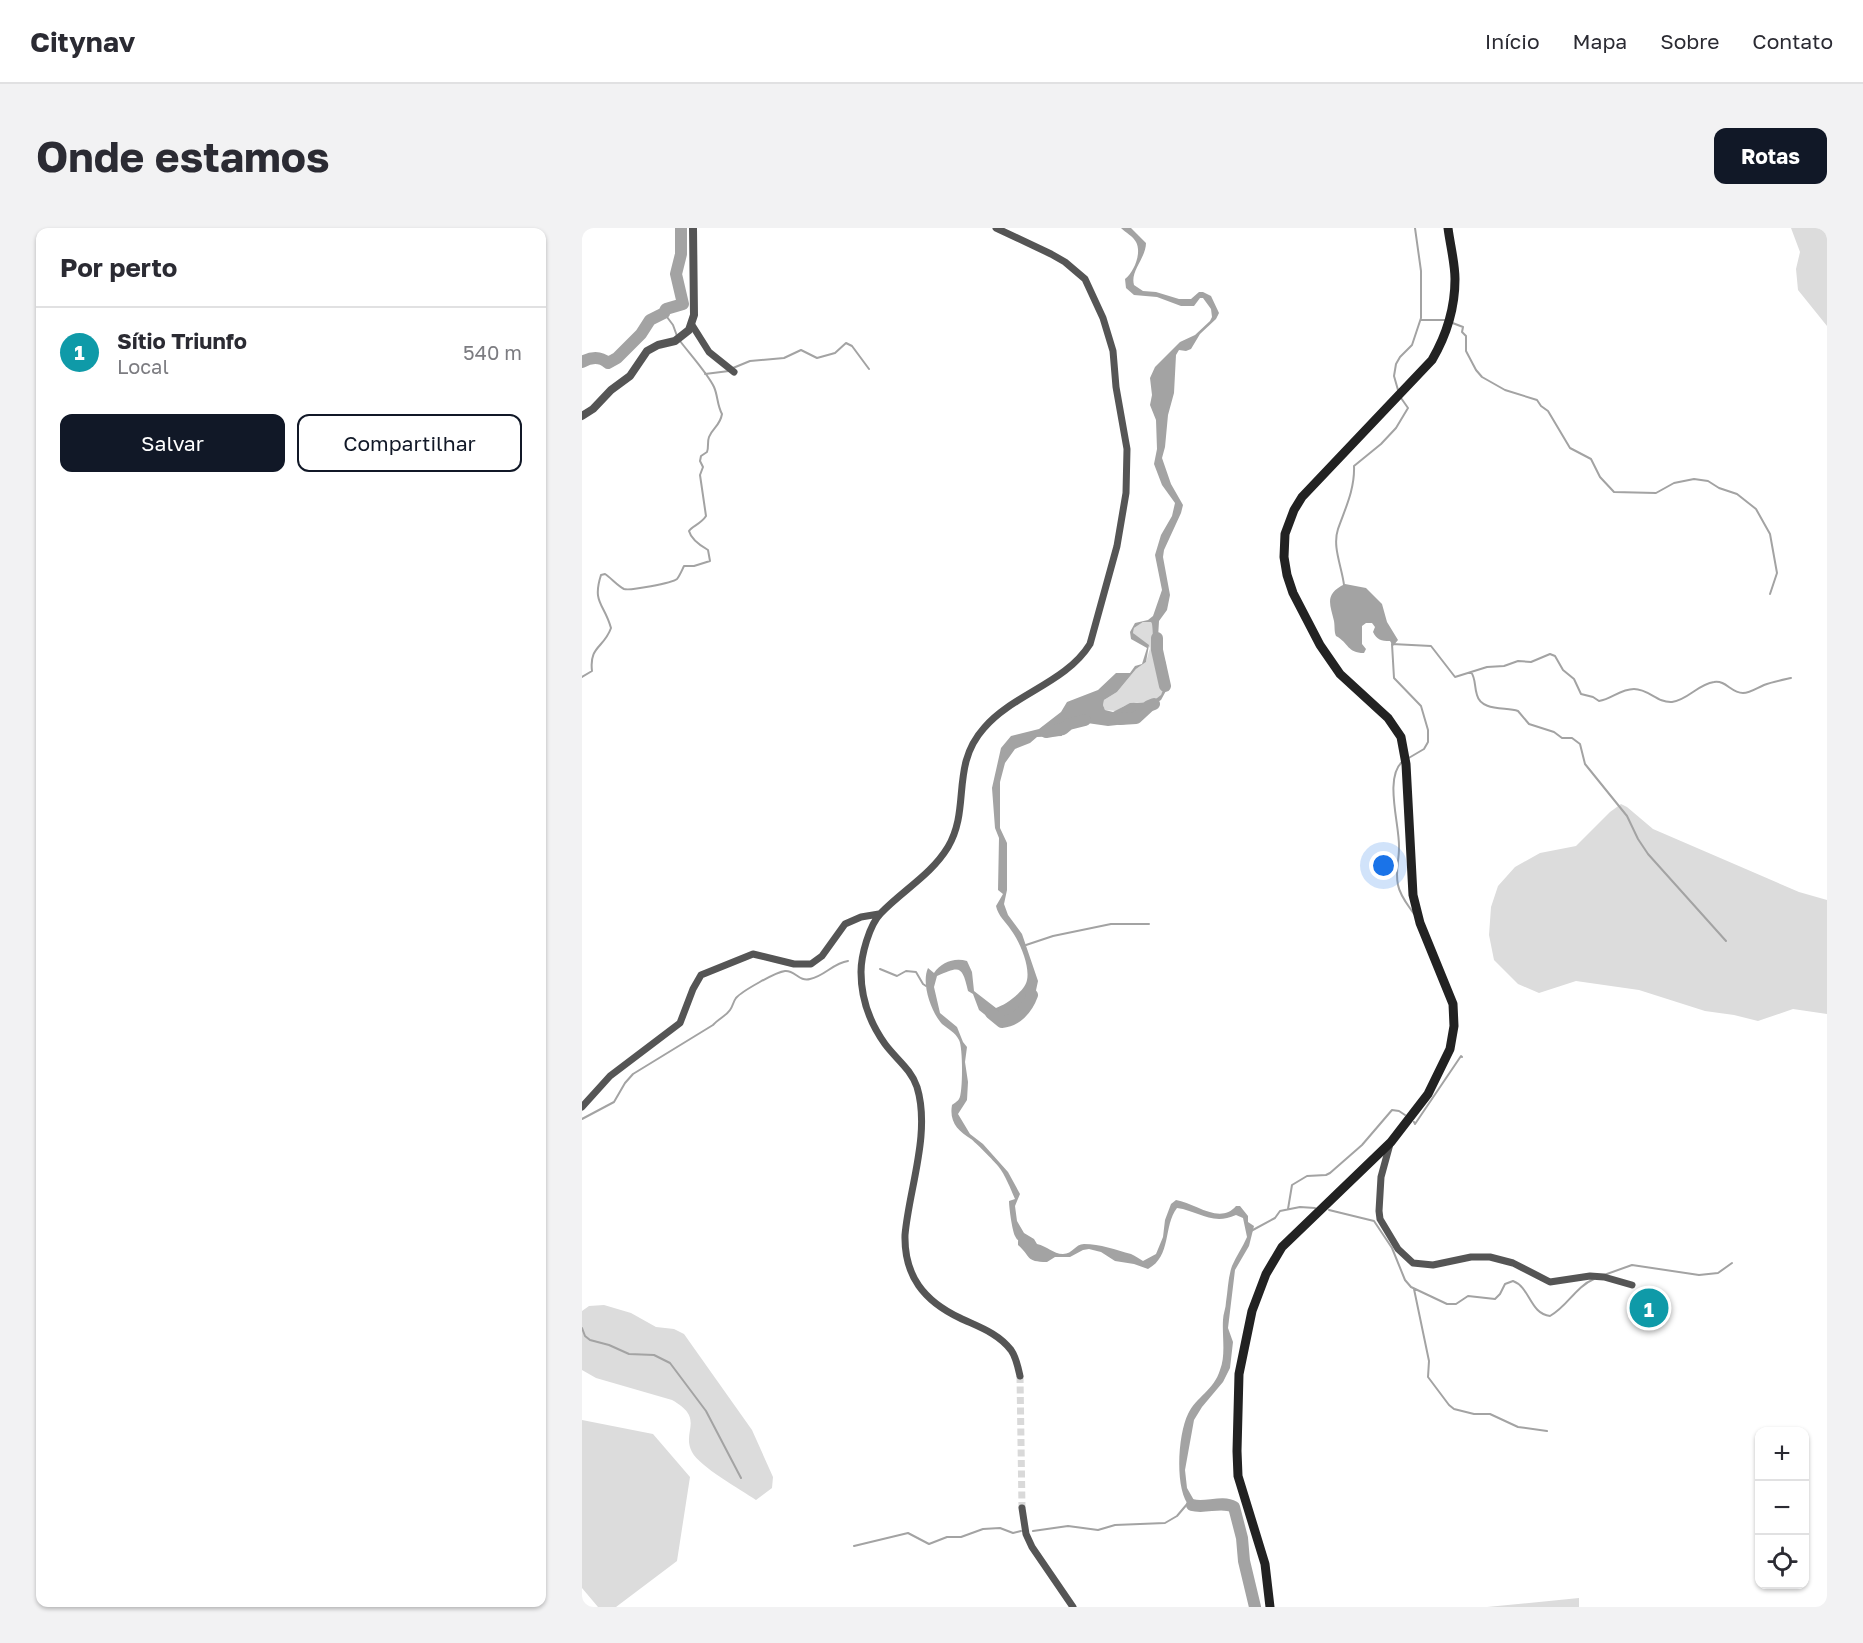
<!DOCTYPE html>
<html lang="pt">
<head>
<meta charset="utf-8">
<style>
	:root { --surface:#fff; --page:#f2f2f3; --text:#2b2b33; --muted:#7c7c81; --line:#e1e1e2; --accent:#111827 }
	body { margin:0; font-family:"Golos Text",sans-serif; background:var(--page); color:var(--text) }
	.controls { position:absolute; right:18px; bottom:18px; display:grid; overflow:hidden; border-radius:12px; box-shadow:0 2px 4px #0004 }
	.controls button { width:54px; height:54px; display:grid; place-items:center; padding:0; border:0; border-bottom:2px solid var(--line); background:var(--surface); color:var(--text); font:30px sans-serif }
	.you { position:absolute; left:802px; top:638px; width:21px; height:21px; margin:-15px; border:4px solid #fff; border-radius:50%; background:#1a73e8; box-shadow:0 0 0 9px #1a73e833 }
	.badge { display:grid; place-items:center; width:39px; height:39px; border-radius:50%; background:var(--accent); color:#fff; font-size:20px; font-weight:700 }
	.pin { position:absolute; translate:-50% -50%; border:3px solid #fff; box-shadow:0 2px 6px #0006 }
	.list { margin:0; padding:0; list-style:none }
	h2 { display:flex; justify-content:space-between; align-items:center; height:78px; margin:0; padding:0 24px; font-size:26px }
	h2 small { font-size:20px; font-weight:400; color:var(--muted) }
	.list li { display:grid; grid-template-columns:39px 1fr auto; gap:18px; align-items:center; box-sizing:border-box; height:90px; padding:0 24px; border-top:2px solid var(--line) }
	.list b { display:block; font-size:22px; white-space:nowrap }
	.list p { margin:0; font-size:20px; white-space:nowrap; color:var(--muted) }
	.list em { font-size:20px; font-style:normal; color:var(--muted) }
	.actions { display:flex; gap:12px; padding:18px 24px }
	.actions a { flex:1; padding:14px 0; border:2px solid var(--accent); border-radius:12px; text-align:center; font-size:21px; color:var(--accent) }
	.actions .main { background:var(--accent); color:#fff }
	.icon { flex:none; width:33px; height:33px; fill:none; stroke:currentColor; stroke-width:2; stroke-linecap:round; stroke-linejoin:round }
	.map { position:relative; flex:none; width:1245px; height:1379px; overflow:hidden; border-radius:12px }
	header { display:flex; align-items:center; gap:36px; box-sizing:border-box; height:84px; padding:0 30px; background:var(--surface); border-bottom:2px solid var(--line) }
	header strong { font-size:28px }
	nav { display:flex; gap:33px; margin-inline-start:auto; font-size:21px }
	.intro { display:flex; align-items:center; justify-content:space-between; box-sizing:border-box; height:144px; padding:0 36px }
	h1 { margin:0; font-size:42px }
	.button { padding:15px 27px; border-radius:12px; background:var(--accent); color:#fff; font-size:21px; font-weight:700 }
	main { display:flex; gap:36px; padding:0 36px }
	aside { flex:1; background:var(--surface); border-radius:12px; box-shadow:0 2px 4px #0004 }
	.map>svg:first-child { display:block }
	.green { fill:#dcdcdc }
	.water { fill:#a3a3a3; fill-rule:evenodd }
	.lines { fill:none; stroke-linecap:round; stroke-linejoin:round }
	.stream { stroke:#a3a3a3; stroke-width:2 }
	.river { stroke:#a3a3a3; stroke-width:12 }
	.minor-tunnel { stroke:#d9d9d9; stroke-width:7; stroke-dasharray:7 3.5; stroke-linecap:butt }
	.minor { stroke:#555; stroke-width:7 }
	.tertiary { stroke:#555; stroke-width:8 }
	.secondary { stroke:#222; stroke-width:9 }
</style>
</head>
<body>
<header>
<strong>Citynav</strong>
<nav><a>Início</a><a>Mapa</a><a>Sobre</a><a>Contato</a></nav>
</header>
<div class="intro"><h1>Onde estamos</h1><a class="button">Rotas</a></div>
<main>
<aside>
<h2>Por perto<small></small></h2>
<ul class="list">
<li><span class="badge" style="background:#0f9aa8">1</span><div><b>Sítio Triunfo</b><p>Local</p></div><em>540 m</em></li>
</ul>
<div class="actions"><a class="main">Salvar</a><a>Compartilhar</a></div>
</aside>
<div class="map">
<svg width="1245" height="1379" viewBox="0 0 1245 1379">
	<rect width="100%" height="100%" fill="#fff"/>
	<path class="green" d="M 1209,0 L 1245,0 L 1245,98 L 1216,62 L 1214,41 L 1218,24 Z
		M 561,394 L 569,394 L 570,396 L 573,421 L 579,430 L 581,442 L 581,462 L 579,468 L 570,474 L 555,474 L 542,478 L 534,483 L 523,482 L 521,477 L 522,472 L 535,464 L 554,441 L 564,434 L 568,420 C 564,413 555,412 551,405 L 552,400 Z
		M 1039,576 L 1045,579 L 1071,601 L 1217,664 L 1245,672 L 1245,786 L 1211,781 L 1176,793 L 1152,787 L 1123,783 L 1057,762 L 994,753 L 957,765 L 936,756 L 912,732 L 907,707 L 909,679 L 916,658 L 933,639 L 958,625 L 994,618 L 1028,584 Z
		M 22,1077 L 49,1085 L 74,1099 L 92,1101 L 102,1106 L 170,1202 L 191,1249 L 190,1260 L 174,1272 C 158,1261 118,1239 110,1224 C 99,1203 124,1191 90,1172 L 14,1150 L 0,1142 L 0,1083 L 7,1078 Z
		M 0,1192 L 71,1206 L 108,1249 L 95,1333 L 34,1379 L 16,1379 L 0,1360 Z
		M 997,1370 L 997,1379 L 905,1379 Z"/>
	<path class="water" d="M 539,0 L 549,0 L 564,15 C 564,30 548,43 552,57 L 561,63 L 574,64 L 597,71 L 609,71 L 617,64 L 621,64 L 629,68 L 637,85 L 634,91 L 618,106 L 609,121 L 604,123 L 597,122 L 594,127 L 592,165 L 586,187 L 583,219 L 580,230 L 589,256 L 601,277 L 599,285 L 582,322 L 581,329 L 588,367 L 585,382 L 577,393 L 576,410 L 577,422 L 584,435 L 585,461 L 579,472 L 557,485 L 552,492 L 544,496 L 526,498 L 505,495 L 481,495 L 478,498 L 480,508 L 455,509 L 448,515 L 433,521 L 423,535 L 418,554 L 418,600 L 425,615 L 425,662 L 422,676 L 426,687 L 440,706 L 456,753 L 453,767 L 448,776 L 435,786 L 427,789 L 420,798 L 417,798 L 397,782 L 391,766 L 386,763 C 380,737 378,738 355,748 L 352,759 L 358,785 L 375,799 L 381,814 L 385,819 L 383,834 L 386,854 L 385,872 L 376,886 L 388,906 L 401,916 L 426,944 L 438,966 L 433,978 L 435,993 L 442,1005 L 452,1011 L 455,1016 C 465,1018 471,1026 481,1026 C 491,1026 493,1016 502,1016 C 518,1016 534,1022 549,1026 C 554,1028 557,1031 561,1033 L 574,1026 L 581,1009 L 583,992 L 589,976 L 594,972 C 613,975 638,997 654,978 L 658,978 L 666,988 L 666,994 L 672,998 L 667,1018 L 653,1042 L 646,1100 L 651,1114 L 648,1140 L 641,1154 L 620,1179 L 612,1192 L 603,1242 L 605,1260 L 613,1274 L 626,1275 L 623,1281 L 608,1279 C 592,1262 596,1206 606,1186 C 614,1169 632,1162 638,1142 C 644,1127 640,1108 641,1092 C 641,1086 644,1080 644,1074 C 646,1062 646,1049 650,1038 C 654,1028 661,1019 665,1009 L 661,990 L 654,987 C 630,998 617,983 595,980 C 581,998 590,1028 566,1041 L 552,1036 L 533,1033 L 519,1024 L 507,1021 L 501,1022 L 488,1029 L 473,1029 L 465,1034 C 443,1034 449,1028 436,1017 C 436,1008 437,1016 433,1008 C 430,1002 427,979 427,973 L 433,971 C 428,960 424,948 416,938 C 413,934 392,913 389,911 C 376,903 367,894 370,877 C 371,876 376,873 377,871 C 381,865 381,819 377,812 C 373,804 366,801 360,796 C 349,784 339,755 346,740 L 352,745 C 359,734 373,729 385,733 L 390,744 L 392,763 L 414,780 C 424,777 443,763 445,752 C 448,738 438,714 429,702 C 424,694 416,688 414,678 L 421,666 L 416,662 L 417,610 L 413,600 L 410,560 L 419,520 L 429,508 L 457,501 L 479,484 L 485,474 L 516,462 L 534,445 L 548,445 L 553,438 L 560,436 L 565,420 L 549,411 L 548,404 L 553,395 L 566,392 L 571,388 L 580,362 L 573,327 L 579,307 L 590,288 L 593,275 L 580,257 L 572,236 L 575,221 L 574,192 L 568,177 L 570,167 L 568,150 L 573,139 L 598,114 L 613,107 L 628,93 L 630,89 L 629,81 L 621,70 L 618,70 L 612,78 L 599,78 L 575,69 L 552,67 L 544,60 L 543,51 C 552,44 560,25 554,14 C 551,8 544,5 539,0 ZM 561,394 L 569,394 L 570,396 L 572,420 L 579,430 L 581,442 L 581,462 L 579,467 L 570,474 L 548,475 L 531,484 L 523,482 L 521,477 L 522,472 L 535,464 L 554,441 L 564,434 L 567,417 L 551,405 L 552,400 Z
		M 763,356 L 784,360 L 800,376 L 805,394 L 816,412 L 811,418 L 808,413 C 799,413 795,412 791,404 L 793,399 L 790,395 L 784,395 L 780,398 L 780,416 L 784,421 L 782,425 C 765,425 767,415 754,408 C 752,403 753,399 752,393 C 748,376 742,366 763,356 Z"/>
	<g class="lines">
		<path class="stream" d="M 82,85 L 91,97 L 95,108
			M 839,92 L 863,92
			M 868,94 L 881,99 L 880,104 L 884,108 L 884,123 L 894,142 L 900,149 L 923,162 L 955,172 L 959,178 L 966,183 L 988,220 L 1009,231 L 1018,249 L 1032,264 L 1074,265 L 1092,255 L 1112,251 L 1126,253 L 1137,260 L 1155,266 L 1174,281 L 1188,306 L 1195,345 L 1188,366
			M 151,140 L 168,133 L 202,130 L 219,122 L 235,130 L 253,125 L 264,115 L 270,118 L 287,141
			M 123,146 L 147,143
			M 816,162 L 812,148 L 814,136 L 818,129 L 830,117 L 839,90 L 839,43 L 833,0
			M 762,357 C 760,339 750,319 756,301 C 763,281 773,261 772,238 L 799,216 L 814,200 L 826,180 L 819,170
			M 810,416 L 812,450 L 839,478 L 846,502 L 846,514 L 842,521 L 825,531
			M 810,416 L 849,418 L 873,449 L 905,439 L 922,438 L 936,433 L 949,434 L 968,426 L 973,428 L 981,442 L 992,451 L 999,466 L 1011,469 L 1017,473 C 1030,471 1038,461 1052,461 C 1067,461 1075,475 1090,474 C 1106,472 1116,456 1132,454 C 1144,452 1149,465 1161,465 C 1168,465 1175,460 1182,457 C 1190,454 1200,452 1209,450
			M 889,444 C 894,451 892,458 895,467 C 899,483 923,479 936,483 L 947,496 L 972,504 L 980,510 L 990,510 L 998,516 L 1003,536 L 1045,588 L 1056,611 L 1066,626 L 1144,713
			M 0,449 L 10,443 C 7,418 22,420 29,400 C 22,375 10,375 19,347 L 23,346 C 29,350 36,358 42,361 C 48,363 90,355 95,351 C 98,347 100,342 102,338 L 112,338 L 128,333 L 126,322 C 119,318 109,311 107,303 C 110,298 119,296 124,288 L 118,247 L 121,239 L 118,233 L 119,228 L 125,224 C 127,219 125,214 127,209 C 131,199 138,198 140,186 C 135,177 136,168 132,159 C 126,146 107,125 98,113
			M 820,534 C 802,550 818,598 817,620 C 817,633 813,644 816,657 C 818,668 826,677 832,686
			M 444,717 L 471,708 L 529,696 L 567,696
			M 298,741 L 315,748 L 324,743 L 334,744 L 341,756 L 344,758
			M 0,891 L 32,874 L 43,855 L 51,846 L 131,797 C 136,791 144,788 148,782 C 151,778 151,774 154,770 C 160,763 194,744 203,743 C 213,742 217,754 228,751 C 243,748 251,735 266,733
			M 832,894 L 833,896 L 879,828 L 880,829
			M 706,981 L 710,957 L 725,948 L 744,947 L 748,945 L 780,917 L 810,882 L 817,883 L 823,887
			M 747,982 L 792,993 L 810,1020 L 823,1052 L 829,1059 L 865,1076 L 874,1076 L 886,1068 L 913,1071 L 918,1066 L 923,1056 L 931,1053 C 948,1059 948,1086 968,1088 C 986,1078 993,1059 1012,1051
			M 669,1003 L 693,990 L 698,983 L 718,979 L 733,980
			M 1022,1047 L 1050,1037 L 1117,1047 L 1136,1045 L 1150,1035
			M 832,1061 L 847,1133 L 846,1149 L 867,1177 L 872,1181 L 892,1186 L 908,1186 L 936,1199 L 965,1203
			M 0,1100 L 3,1108 L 8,1112 L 27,1117 L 47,1126 L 72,1127 L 88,1135 L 124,1183 L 159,1250
			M 451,1303 L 486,1298 L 516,1302 L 533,1297 L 583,1295 L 595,1288 L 606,1275
			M 272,1318 L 326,1305 L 347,1316 L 365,1309 L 379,1309 L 401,1301 L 418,1300 L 431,1305 L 439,1303"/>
		<path class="river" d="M 0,134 C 9,129 18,128 26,135 L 35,130 L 59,106 L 68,92 L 82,85 L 84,81 L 101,76 L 94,46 L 99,26 L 99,0
			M 575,410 L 575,422 L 583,458
			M 538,491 L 554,490 L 567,478 L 572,476
			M 464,504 L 481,501 L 487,496 L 503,492
			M 409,785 L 420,794 C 434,793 445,781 450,767
			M 610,1277 C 624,1281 639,1272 652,1279 L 660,1310 L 662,1333 L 673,1379"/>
		<path class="minor-tunnel" d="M 438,1148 L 440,1280"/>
		<path class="minor" d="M 414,0 L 469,26 L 483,34 L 503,51 L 521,90 L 531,123 L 534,159 L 545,221 L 544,265 L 535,318 L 508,416 C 484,455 431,466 402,500 C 368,538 389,580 366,619 C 349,647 321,662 299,685 C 287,697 279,728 279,744 C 279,770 288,795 303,816 C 314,831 329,841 335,859 C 349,905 327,961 323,1007 C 322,1048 342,1073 378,1090 C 397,1099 416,1105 429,1122 C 434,1129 436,1139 438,1148
			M 110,97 L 127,124 L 152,144
			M 0,879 L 28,848 L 98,795 L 111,761 L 119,747 L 171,726 L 212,736 L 229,736 L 240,728 L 263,696 L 279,689 L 297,686
			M 808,916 L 799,949 L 797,983 L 798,991 L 816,1021 L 831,1035 L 851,1037 L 889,1029 L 908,1029 L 931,1035 L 968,1054 L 1008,1048 L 1022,1049 L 1050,1057
			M 440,1280 L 444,1306 L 450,1319 L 491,1379"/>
		<path class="tertiary" d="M 0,188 L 11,181 L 29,162 L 48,148 L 65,123 L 76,117 L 93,113 L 107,102 L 112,87 L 111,0"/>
		<path class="secondary" d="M 688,1379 L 683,1336 L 656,1248 L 655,1223 L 657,1146 L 670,1083 L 684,1046 L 700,1019 L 809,914 L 846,866 L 868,821 L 872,798 L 871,776 L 838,695 L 831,667 L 824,536 L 819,509 L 806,490 L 758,446 L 738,417 L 711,365 L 705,347 L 702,329 L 703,306 L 712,282 L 720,269 L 850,132 C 864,108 873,79 873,51 C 873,35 868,16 866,0"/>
	</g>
</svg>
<div class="controls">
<button>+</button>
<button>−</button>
<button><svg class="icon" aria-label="locate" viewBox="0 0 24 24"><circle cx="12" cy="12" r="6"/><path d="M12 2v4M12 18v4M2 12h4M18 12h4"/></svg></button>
</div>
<div class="you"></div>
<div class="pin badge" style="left:1067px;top:1080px;background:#0f9aa8">1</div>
</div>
</main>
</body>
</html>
